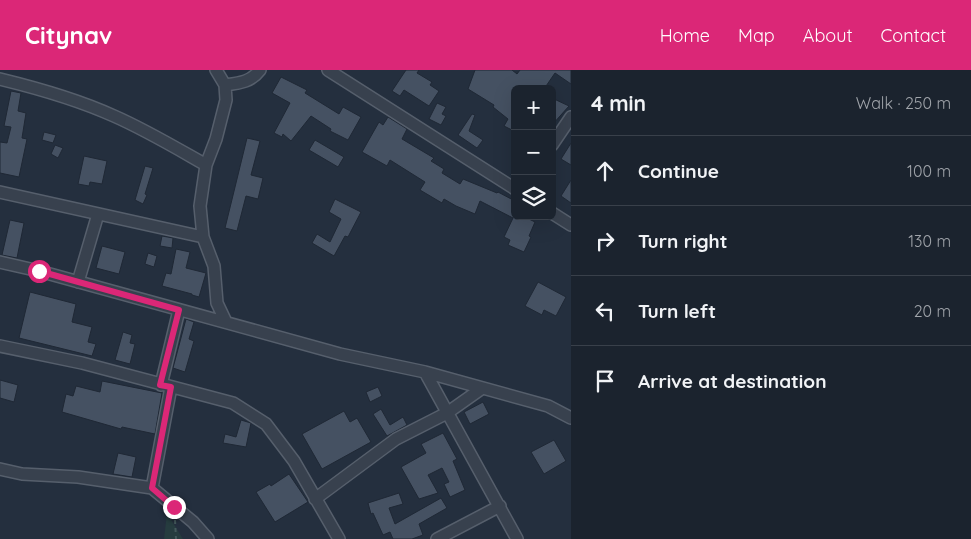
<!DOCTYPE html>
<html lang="en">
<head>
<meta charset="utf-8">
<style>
	:root { --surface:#1b232e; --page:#242b36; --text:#f1f3f6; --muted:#a0a4aa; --line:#39404a; --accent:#db2777 }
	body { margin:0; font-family:Quicksand,sans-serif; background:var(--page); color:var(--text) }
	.controls { position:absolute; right:15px; top:15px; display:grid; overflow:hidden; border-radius:8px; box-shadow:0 5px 20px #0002 }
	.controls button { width:45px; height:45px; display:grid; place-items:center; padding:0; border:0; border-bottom:1px solid var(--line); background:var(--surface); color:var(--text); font:25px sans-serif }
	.stop { position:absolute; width:15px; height:15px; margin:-11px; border:4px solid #db2777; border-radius:50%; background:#fff }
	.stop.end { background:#db2777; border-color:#fff; box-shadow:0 1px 5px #0008 }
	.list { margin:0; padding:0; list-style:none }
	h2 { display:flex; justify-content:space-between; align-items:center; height:65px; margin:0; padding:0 20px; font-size:21px }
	h2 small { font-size:16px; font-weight:400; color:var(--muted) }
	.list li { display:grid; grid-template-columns:32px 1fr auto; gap:15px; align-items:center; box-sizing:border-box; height:70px; padding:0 20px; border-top:1px solid var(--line) }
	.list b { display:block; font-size:19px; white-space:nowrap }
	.list em { font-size:16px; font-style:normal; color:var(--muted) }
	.icon { flex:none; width:28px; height:28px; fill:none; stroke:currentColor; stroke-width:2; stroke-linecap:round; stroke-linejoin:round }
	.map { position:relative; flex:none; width:571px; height:469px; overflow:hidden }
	header { display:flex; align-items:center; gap:30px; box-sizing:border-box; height:70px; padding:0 25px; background:var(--accent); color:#fff }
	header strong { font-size:24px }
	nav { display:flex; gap:28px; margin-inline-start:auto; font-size:18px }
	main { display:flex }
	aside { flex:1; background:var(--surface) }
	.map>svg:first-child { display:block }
	.green { fill:#263c3f }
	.building { fill:#455162; stroke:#1f2835 }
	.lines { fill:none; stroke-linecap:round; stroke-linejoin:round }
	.minor-casing { stroke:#565f6c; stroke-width:14 }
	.path { stroke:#44595c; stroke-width:2; stroke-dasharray:4 4; stroke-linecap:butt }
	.minor { stroke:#38414e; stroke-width:11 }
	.route { stroke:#db2777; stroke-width:6 }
</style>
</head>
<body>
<header>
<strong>Citynav</strong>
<nav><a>Home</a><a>Map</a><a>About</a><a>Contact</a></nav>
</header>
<main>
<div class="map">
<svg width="571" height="469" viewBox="0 0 571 469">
	<rect width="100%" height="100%" fill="#242f3e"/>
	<path class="green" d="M 167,443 L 183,469 L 164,469 Z"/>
	<path class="building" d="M 406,0 L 419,0 L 417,3 L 432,12 L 430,15 L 439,21 L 429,36 L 404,20 L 400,26 L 392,21 Z
		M 475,0 L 512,0 L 517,4 L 520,0 L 571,0 L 571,14 L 555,3 L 544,19 L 515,19 L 515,55 L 512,60 L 504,56 L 508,49 L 493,37 L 494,35 L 468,19 Z
		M 281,7 L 307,20 L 305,23 L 339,44 L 343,37 L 361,47 L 348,70 L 330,61 L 331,59 L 311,46 L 291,71 L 283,64 L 282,67 L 274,63 L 290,33 L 272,23 Z
		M 11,21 L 21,23 L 18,41 L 26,43 L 22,68 L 27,69 L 19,107 L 0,103 L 0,72 L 7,73 L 11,57 L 4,56 Z
		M 552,28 L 569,36 L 552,55 Z
		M 437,33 L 446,37 L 442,44 L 446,46 L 441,55 L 429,49 Z
		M 472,44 L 475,45 L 469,61 L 483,70 L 477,78 L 458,65 Z
		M 388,47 L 407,59 L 402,69 L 434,88 L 431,91 L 444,99 L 442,103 L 460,114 L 463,109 L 497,123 L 498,122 L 515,131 L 515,146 L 523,146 L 535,152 L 529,166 L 531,167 L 524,182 L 508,175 L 510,170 L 504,167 L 513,148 L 480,131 L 475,144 L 456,136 L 444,129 L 442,133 L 420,120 L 425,112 L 390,90 L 387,96 L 362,82 L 379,52 L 383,55 Z
		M 44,62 L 56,65 L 53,73 L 42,70 Z
		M 247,68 L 260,71 L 251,105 L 263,108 L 258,129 L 246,126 L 237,161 L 225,158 Z
		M 315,70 L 344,87 L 338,97 L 309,80 Z
		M 571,73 L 571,95 L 561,89 Z
		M 55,75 L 63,78 L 58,88 L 51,84 Z
		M 84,86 L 107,91 L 102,114 L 90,112 L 89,116 L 78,114 Z
		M 145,96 L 153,98 L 145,124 L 147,125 L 143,134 L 135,130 Z
		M 571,110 L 571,133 L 561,126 Z
		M 335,129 L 361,142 L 348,167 L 345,166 L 334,186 L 312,173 L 317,164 L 330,172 L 341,149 L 329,142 Z
		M 10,150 L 24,153 L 17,188 L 2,185 Z
		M 162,166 L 173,168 L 172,178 L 160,176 Z
		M 102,176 L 125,182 L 119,204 L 96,198 Z
		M 176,179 L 190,182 L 186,198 L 206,203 L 199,227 L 192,225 L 192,224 L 162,216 L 166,203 L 171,204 Z
		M 148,183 L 157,186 L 154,197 L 145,194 Z
		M 538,212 L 566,227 L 556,246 L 544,240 L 542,245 L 525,236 Z
		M 30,222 L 76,234 L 72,252 L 92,257 L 88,272 L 96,274 L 92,286 L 19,268 Z
		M 186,249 L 194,252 L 189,269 L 194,271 L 185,302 L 173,298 Z
		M 123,262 L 132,265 L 130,273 L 135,274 L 130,294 L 115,290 Z
		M 0,310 L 18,315 L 14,332 L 0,328 Z
		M 102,311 L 162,323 L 155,364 L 122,357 L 121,359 L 62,342 L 66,324 L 73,326 L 76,316 L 100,322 Z
		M 378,317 L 382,326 L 370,332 L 366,322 Z
		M 483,332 L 489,344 L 470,354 L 464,342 Z
		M 381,339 L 390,355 L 403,347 L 407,355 L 387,366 L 373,344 Z
		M 344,341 L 350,352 L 357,348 L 371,372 L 322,399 L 302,364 Z
		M 241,350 L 251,353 L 246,377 L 223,373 L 225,364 L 236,367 Z
		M 443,363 L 457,389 L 453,391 L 465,420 L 450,427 L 444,414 L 449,412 L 442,398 L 428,405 L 438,423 L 419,429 L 401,397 L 426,383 L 421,374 Z
		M 554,370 L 566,391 L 544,404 L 531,382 Z
		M 118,383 L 136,387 L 132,407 L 113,404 Z
		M 289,404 L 308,432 L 275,452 L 256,422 L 270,414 L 271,416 Z
		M 399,423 L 403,434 L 389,438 L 395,454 L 441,428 L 447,438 L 419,454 L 423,465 L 412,469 L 393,469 L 390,462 L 383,465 L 373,443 L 371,444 L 368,433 Z"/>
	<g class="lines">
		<defs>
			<path id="minor" d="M 216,0 L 225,15 L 226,30 L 216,69 L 206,95 L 200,136 L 203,167 L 214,196 L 217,233 L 226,252
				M 328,0 L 515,119
				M 0,9 C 37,18 79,30 114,46 C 146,60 176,78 206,95
				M 225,15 C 240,13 251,12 260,0
				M 552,75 L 571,47
				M 0,122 L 203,167
				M 552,143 L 571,155
				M 0,192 L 39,201 L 340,284 L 425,302 L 548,336 L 571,348
				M 78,212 L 98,144
				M 0,276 L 82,293 L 233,333 L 266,354 L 294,391 L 339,469
				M 425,302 L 517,469
				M 161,315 L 179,240
				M 0,399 L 22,404 L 78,407 L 152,418 L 193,452 L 208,469
				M 152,418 L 171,317
				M 315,429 L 396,369 L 447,343 L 481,319
				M 437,469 L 500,436"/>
		</defs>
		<use href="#minor" class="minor-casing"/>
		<path class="path" d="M 175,450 L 176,469"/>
		<use href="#minor" class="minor"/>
	</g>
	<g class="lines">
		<path class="route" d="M 39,201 L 179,240 L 160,315 L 171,317 L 152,418 L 174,437"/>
	</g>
</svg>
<div class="controls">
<button>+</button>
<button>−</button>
<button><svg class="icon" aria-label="layers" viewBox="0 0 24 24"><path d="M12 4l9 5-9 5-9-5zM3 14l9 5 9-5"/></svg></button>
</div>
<div class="stop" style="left:39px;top:201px"></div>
<div class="stop end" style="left:174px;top:437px"></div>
</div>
<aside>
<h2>4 min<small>Walk · 250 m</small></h2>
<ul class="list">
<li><svg class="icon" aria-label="ahead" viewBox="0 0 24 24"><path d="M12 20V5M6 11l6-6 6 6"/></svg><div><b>Continue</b></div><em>100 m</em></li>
<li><svg class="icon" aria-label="right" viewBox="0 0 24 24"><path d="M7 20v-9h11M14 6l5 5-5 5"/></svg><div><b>Turn right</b></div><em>130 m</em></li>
<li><svg class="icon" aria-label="left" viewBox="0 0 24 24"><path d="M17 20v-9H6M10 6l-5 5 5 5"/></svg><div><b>Turn left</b></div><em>20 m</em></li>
<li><svg class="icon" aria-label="arrive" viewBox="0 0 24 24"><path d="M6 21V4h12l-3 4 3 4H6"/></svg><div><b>Arrive at destination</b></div></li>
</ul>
</aside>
</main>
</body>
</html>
